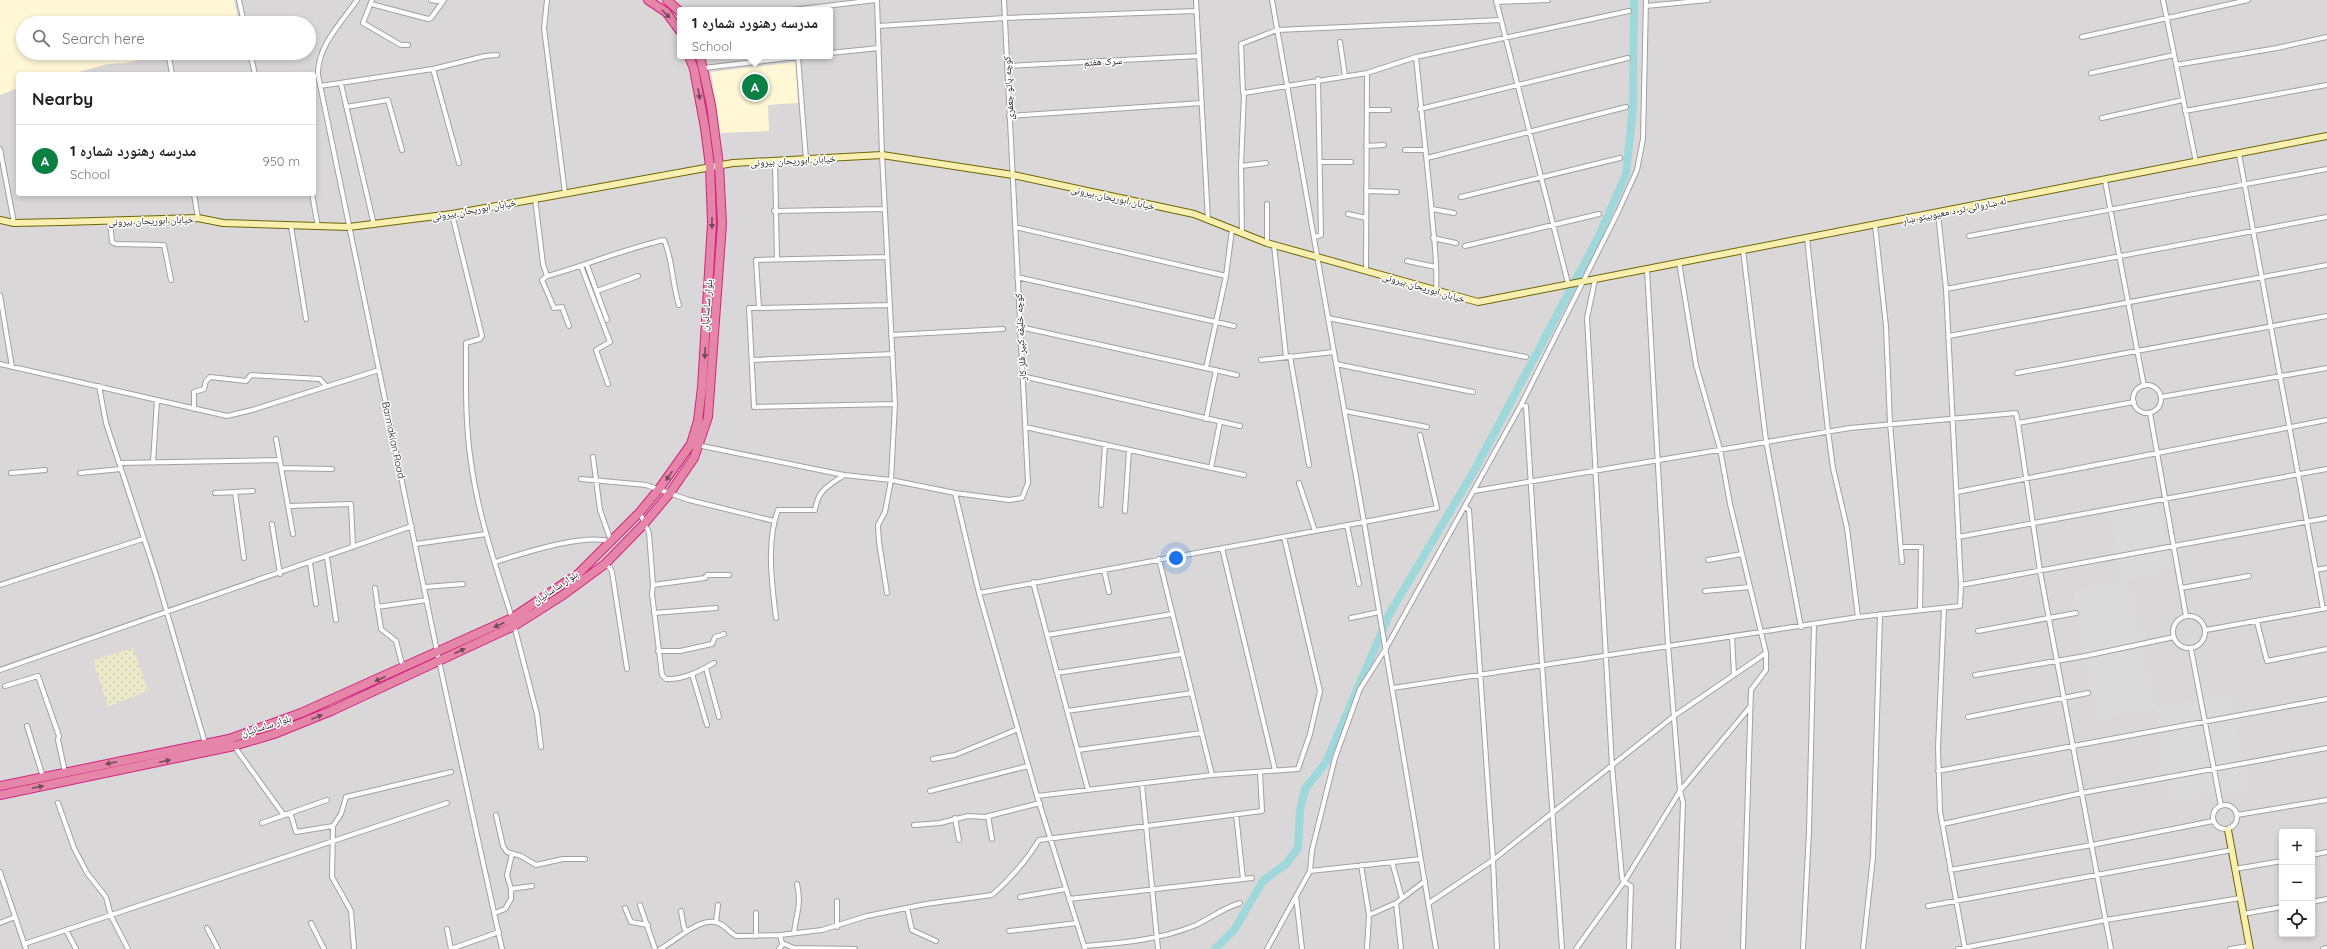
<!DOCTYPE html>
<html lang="en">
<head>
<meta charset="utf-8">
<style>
	:root { --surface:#fff; --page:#f2f2f2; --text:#222; --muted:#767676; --line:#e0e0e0; --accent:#0b8043 }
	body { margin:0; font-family:Quicksand,"Noto Naskh Arabic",sans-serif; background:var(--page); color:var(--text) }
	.controls { position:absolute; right:12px; bottom:12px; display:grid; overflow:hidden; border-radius:4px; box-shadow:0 2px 6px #0003 }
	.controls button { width:36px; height:36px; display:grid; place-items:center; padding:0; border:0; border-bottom:1px solid var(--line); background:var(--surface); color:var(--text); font:20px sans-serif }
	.you { position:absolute; left:1176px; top:558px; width:14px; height:14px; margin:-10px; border:3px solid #fff; border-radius:50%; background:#1a73e8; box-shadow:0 0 0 6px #1a73e833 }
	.badge { display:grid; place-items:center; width:26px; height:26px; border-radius:50%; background:var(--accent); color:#fff; font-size:13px; font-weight:700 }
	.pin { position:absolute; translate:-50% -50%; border:2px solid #fff; box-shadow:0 1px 4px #0006 }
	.popup { position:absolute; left:677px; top:7px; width:156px; height:52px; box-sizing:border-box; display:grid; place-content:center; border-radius:4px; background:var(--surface); filter:drop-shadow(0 1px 3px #0005); font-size:13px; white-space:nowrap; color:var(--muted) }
	.popup b { font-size:15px; color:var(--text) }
	.popup::after { content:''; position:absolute; left:50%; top:100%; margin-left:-8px; border:8px solid transparent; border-top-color:var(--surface) }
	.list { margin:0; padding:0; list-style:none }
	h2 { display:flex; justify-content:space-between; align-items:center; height:52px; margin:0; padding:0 16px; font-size:17px }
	h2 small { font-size:13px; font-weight:400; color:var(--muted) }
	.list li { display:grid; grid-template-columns:26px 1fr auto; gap:12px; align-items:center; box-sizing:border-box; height:72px; padding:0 16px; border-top:1px solid var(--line) }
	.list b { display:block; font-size:15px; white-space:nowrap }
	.list p { margin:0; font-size:13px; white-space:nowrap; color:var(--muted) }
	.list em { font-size:13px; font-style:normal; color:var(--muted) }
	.icon { flex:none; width:22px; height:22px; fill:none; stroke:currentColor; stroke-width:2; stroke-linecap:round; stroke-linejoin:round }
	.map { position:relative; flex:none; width:2327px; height:949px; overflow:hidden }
	.search { position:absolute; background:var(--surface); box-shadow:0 2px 6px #0003; left:16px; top:16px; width:300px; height:44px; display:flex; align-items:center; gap:10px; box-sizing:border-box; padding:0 14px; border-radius:22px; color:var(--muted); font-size:15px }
	.panel { position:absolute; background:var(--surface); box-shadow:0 2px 6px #0003; left:16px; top:72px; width:300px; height:124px; border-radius:4px }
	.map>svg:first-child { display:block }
	.residential { fill:#d9d7d8; fill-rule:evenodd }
	.education { fill:#fff7d6 }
	.farmland { fill:url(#farmland-dots) }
	.parking { fill:#dadada }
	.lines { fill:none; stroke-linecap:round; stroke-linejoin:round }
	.river { stroke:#9fd8da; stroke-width:8 }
	.street-casing { stroke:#a1a1a1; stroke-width:6 }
	.secondary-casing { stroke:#6e6605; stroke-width:8 }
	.highway-casing { stroke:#d3247f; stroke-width:10 }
	.street { stroke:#fff; stroke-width:4 }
	.secondary { stroke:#f8efb1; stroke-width:6 }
	.highway { stroke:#e586a9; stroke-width:8 }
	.oneway { fill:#754b5a }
	.labels { text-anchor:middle; stroke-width:3; stroke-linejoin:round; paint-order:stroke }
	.street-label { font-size:10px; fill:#1a1a1a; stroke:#fff }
</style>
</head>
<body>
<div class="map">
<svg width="2327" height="949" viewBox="0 0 2327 949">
	<defs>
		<pattern id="farmland-dots" width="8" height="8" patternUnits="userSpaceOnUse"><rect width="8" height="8" fill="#ece8ca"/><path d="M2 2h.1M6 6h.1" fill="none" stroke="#cac6ad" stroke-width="1.8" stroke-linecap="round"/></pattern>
	</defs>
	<rect width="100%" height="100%" fill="#ece6e0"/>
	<path class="residential" d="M 0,0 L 2327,0 L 2327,949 L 0,949 ZM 680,10 L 830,10 L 830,56 L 680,56 ZM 23,23 L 309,23 L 309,53 L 23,53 ZM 18,74 L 314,74 L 314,194 L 18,194 ZM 2282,832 L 2312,832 L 2312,934 L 2282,934 Z"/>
	<path class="education" d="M 0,0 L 234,0 L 239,23 L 23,23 L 23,53 L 173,53 L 126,63 L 108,64 L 71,74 L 18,74 L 18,88 L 0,95 Z
		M 796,62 L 798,103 L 768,105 L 769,131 L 720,133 L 711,72 Z"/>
	<path class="farmland" d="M 133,648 L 148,691 L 108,707 L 93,660 Z"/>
	<path class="parking" d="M 2159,504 L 2171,570 L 2129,579 L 2155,706 L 2201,701 L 2232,692 L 2249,787 L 2170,801 L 2155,707 L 2096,718 L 2072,592 L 2121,582 L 2108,515 Z"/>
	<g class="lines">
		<path class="river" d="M 1215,949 L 1234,930 L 1263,881 L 1286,864 L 1298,848 L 1300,810 L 1305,789 L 1326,762 L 1390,613 L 1474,471 L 1598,238 L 1626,174 L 1633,107 L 1634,0"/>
		<defs>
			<path id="street" d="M 239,0 L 244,23
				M 357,0 C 342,22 317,46 318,75 L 439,661 L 502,949
				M 372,0 L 363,23 L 401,45 L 408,45
				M 431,0 L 442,2
				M 547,0 L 544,28 L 565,193
				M 877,0 L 882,155 L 895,404 L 891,480 L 885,512 L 878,525 L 879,542 L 887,593
				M 1196,0 L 1208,220
				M 1496,0 L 1568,283
				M 2163,0 L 2196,162
				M 1496,2 L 1548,0
				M 371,4 L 428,19 L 431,18 L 444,0
				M 1646,6 L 1708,0
				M 792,10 L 876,0
				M 878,26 L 1005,18 L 1196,11
				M 2082,37 L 2248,0
				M 1340,42 L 1345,76
				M 250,53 L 255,74
				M 830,53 L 879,48
				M 169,57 L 172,74
				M 798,57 L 806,159
				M 1416,57 L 1431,204 C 1433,233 1438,262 1436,290
				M 2176,65 L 2277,48 L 2327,37
				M 1007,66 L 1199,56
				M 704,68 L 805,56
				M 433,69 L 485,56 L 497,55
				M 2091,73 L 2174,55
				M 341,84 L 374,225
				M 320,86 L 433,69 L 459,163
				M 1243,93 L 1241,44 L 1277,30 L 1501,20
				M 346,107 L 388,100 L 402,150
				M 1420,109 L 1628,58
				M 1367,110 L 1389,110
				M 2185,111 L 2327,85
				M 1009,116 L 1202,103
				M 2102,118 L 2183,100
				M 1366,146 L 1384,145
				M 0,149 L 14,223
				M 1405,150 L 1426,150
				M 2239,154 L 2323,609
				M 1427,158 L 1626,107
				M 775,161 L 777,259
				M 1320,162 L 1351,162
				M 1241,166 L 1266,163
				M 2105,181 L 2144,386
				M 1366,191 L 1397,192
				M 194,194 L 198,218
				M 312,194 L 318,227
				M 1461,197 L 1620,158
				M 535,198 L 543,264 L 547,276 L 542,280 L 554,308 L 562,307 L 569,326
				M 1432,209 L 1454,213
				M 774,211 L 885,209
				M 1938,213 L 1946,289 L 1961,585
				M 452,214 L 482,336 L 480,339 L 466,343 C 466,383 465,423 471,462 C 478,515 496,567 512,618
				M 1348,214 L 1366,218
				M 110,221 L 112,242 L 116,244 L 164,245 L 171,280
				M 1875,225 L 1886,326 L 1890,423 L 1902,562
				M 291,226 L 306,319
				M 1015,227 L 1226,276
				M 1242,234 L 1241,166 L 1244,93 L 1367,73 L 1416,57 L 1629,11
				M 1969,236 L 2327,169
				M 1315,237 L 1321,235 L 1318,79
				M 1433,238 L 1456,243
				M 1807,238 L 1828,431 L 1833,468 L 1847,528 L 1858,617
				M 1267,243 L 1267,204
				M 1274,245 L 1286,356
				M 1465,246 L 1599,214
				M 1743,250 L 1766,441 L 1801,627
				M 887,257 L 756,260 L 759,308 L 749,308 L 754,407 L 895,404
				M 1407,261 L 1436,267
				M 1679,262 L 1696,365 L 1720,449 L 1730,504 L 1766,653 L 1766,670 L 1751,690 L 1743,949
				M 587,265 L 607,320
				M 581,266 L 610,342 L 596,350 L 608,384
				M 1647,269 L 1668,645 L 1680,791 L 1683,802 L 1678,949
				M 1366,271 L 1367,73
				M 547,276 C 587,265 624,249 664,240 C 673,260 672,284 679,305
				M 1017,277 L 1234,326
				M 1595,280 L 1587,318 L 1612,766 L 1622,878 L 1624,882 L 1631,886 L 1629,949
				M 1946,289 L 2327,217
				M 597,291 L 638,276
				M 0,295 L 12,367
				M 759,308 L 890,305
				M 1328,318 L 1526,357
				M 1020,327 L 1237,375
				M 891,335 L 1003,329
				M 1949,336 L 2327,265
				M 1290,356 L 1309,465
				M 752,360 L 893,354
				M 1261,360 L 1334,352
				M 0,364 L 227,416 L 252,410 L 379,370
				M 1336,364 L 1473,392
				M 1206,368 L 1226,276 L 1232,230
				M 2017,373 L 2327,316
				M 1022,376 L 1240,426
				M2133 399a14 14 0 1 1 28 0a14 14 0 1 1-28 0Z
				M 99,386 L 106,423 L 156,575 L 205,743
				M 2161,397 L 2327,368
				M 1521,405 L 1526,406 L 1542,664 L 1562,949
				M 194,409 L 194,392 L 204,389 L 206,381 L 210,377 L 246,381 L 251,375 L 320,379 L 326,386
				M 1345,411 L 1427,427
				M 2150,413 L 2186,616
				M 1206,419 L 1216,370
				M 2018,423 L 2040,571 L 2111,949
				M 1025,427 L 1244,475
				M 1420,435 L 1437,508 L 1364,522 L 1436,949
				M 276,439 L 293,534
				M 697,445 L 844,475 L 891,480 L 955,493 L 979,593 L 1037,796 L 1085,949
				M 593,457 L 600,510 L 611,541
				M 153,462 L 157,400
				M 119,463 L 279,460
				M 282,468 L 332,469
				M 1211,468 L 1220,422
				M 11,473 L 45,470
				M 80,473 L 121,469
				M 581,479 L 646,485 L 689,500 L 774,521
				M 1299,483 L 1315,531
				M 1474,491 L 1850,428 L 2016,413 L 2018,423 L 2134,402
				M 235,492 L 244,558
				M 1957,492 L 2327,420
				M 215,493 L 253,491
				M 955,493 L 1009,500 L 1022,498 L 1028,483 L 1004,0
				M 1101,505 L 1105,444
				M 289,506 L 351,504 L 353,547
				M 1465,507 L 1469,510 L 1493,860 L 1497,949
				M 1125,511 L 1129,450
				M 640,513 L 649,533 L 653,585 L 652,594 L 662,675 L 666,679 C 683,680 700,671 714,663
				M 272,524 L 280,574
				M 1347,525 L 1359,584
				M 1958,537 L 2327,469
				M 416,544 L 486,534
				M 1902,547 L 1921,547 L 1920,610
				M 1222,548 L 1275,770
				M 327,558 L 336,620
				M 1159,559 L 1212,775
				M 1708,560 L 1742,554
				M 495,562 C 524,553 581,534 610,541
				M 310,563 L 316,604
				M 605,564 L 610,568 L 612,572 L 627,669
				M 1104,570 L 1109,592
				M 2316,570 L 2327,568
				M 1033,582 L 1088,790
				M 0,585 L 143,539
				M 653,585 L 705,578 L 707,575 L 729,575
				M 425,587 L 463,584
				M 375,588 L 381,629 L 396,641 L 403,668
				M 2181,588 L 2249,576
				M 1705,591 L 1750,587
				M 979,593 L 1364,522 L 1272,0
				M 377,607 L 427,600
				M 1944,608 L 1938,748 L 1940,811 L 1965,949
				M 654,613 L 716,608
				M2173 632a16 16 0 1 1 32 0a16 16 0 1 1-32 0Z
				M 776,618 C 772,585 766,542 778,510 L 815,510 C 818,490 828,486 844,475
				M 1351,618 L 1379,612
				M 2257,622 L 2267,661 L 2327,649
				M 514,625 L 537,714 L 541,747
				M 2206,630 L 2327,608
				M 1978,631 L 2076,613
				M 1047,635 L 1172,614
				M 1732,636 L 1734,675
				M 2191,649 L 2221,806
				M 658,651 L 680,651 L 712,644 L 715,637 L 724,634
				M 706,668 L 719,717
				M 0,670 L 412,526
				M 1057,673 L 1182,654
				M 692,674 L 707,725
				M 1975,675 L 2085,656 L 2174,637
				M 5,686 L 38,676 L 59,736 L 58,740 L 65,772
				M 1393,688 L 1858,617 L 1960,606 L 1961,585 L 2327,518
				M 1067,711 L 1192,693
				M 1968,717 L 2088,693
				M 27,726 L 43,777
				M 234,746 L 283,814 L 291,815 L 296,832 L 333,826
				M 1078,750 L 1202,733
				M 933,759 L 955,755 L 1018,729
				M 1938,771 L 2327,699
				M 1142,784 L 1158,949
				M 930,791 L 1028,766
				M 1037,796 L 1212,775 L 1298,769 L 1310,734 L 1320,691 L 1284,537
				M 58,803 L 74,848 L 87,873 L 106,897 L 111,916 L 128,949
				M2213 817a12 12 0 1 1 24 0a12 12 0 1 1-24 0Z
				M 1236,814 L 1243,879
				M 496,815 L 503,846 L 507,852 L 521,856 L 536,865 L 563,859 L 585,859
				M 2237,815 L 2327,800
				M 988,816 L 992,839
				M 955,818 L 959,840
				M 262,823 L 327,800
				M 1943,824 L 2082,793 L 2327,748
				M 914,825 L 940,823 L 968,816 L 985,817 L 1040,803
				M 2312,855 L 2327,852
				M 1392,862 L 1402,898
				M 1361,865 L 1369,915 L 1367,949
				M 2235,869 L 2282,861
				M 1950,870 L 2092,845 L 2213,821
				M 1310,871 L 1421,859
				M 0,872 L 26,949
				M 511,889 L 532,886
				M 1296,896 L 1302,949
				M 1020,897 L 1066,889
				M 1069,899 L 1252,878
				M 837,901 L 837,927
				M 2312,902 L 2327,899
				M 1396,903 L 1401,949
				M 1429,903 L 1493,860 L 1674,716 L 1766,653
				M 640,905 L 655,949
				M 1928,906 L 2232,850
				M 625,908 L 631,922 L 648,925
				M 907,908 L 912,930 L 936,941
				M 681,911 L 684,928 L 687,931
				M 495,913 L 505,909 L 511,899 L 511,889 L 507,875 L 512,854
				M 2243,914 L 2282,907
				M 1369,915 L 1396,903 L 1425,881
				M 716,922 L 718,905
				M 0,923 L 15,917
				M 311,923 L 324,949
				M 207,928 L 218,949
				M 447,929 L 451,949
				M 66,930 L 76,949
				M 1009,931 L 1077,923
				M 794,933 C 796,913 802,906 797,884
				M 780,935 L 782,943 L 794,948 L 855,949
				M 756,936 L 756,913
				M 24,944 L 447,803
				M 1084,946 C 1122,943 1160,940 1196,925 C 1211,918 1223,908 1240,903
				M 354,949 L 351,911 L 332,877 L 333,826 L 341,814 L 346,797 L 451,772
				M 451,949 L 499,932
				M 660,949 C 676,941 700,916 718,923 C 725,925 730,933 736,936 L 780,935 L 822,930 L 867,916 L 926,904 L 992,895 C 1009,880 1027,860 1039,840 L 1262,811 L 1260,772
				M 779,949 L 783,944
				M 1267,949 L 1310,871 L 1312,850 L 1335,758 L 1360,689 L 1386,648 L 1521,405 L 1618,212 L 1637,170 L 1643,139 L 1646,0
				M 1576,949 L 1624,882 L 1680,791 L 1750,707
				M 1803,949 L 1809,831 L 1814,624
				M 1863,949 L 1873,857 L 1880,614
				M 1958,949 L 2106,920 L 2240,898
				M 2230,949 L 2249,946
				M 2323,949 L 2327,948"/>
			<path id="secondary" d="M 0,220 L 14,223 L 62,222 L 198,218 L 223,223 L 349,227 L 452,214 L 733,163 L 882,155 L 1013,175 L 1194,214 L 1267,243 L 1478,302 L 2327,136
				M 2228,830 L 2250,949"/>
			<path id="highway" d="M 648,0 L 666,12 L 680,31
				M 667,0 L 680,12
				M 0,786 L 229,739 L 301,713 L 512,618 L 578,574 L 640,512 L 659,489 L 691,444 L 698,421 L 702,387 L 712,223 L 710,166 L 705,128 L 694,69 L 689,56
				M 0,795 L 234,746 L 274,734 L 331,711 L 514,626 L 563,595 L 605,564 L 644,524 L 670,493 L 694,458 L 708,417 L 722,224 L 719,165 L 711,105 L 700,56"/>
		</defs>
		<use href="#street" class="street-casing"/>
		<use href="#secondary" class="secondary-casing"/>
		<use href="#highway" class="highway-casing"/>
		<use href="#street" class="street"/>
		<use href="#secondary" class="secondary"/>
		<use href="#highway" class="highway"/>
	</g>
	<defs><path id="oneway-solid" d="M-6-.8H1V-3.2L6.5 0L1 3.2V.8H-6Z"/></defs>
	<g class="oneway">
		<use href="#oneway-solid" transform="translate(666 14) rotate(45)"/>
		<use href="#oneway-solid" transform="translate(699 94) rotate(80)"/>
		<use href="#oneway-solid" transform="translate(712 223) rotate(90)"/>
		<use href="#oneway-solid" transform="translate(705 353) rotate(93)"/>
		<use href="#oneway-solid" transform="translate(669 476) rotate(125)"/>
		<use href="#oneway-solid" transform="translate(499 625) rotate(155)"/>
		<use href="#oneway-solid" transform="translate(460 651) rotate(-25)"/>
		<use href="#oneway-solid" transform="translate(380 679) rotate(156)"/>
		<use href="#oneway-solid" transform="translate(317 717) rotate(-22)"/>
		<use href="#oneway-solid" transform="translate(165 761) rotate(-12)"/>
		<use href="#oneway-solid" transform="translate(111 763) rotate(168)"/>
		<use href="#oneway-solid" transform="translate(38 787) rotate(-12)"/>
	</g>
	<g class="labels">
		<g class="street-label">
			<text transform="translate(1103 61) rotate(-3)" y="4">سرک هفتم</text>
			<text transform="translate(1008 88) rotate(-93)" y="4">کوچه پاتو جعفری</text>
			<text transform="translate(793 160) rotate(-3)" y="4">خیابان ابوریحان بیرونی</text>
			<text transform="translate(1113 197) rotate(12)" y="4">خیابان ابوریحان بیرونی</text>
			<text transform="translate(474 209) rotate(-10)" y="4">خیابان ابوریحان بیرونی</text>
			<text transform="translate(1954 210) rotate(-11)" y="4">له ښاروالۍ تر د معیوبیتو ښار</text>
			<text transform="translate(151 220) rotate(-2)" y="4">خیابان ابوریحان بیرونی</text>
			<text transform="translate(1424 287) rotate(16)" y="4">خیابان ابوریحان بیرونی</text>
			<text transform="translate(706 305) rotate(-85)" y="4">بلوار ساسانیان</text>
			<text transform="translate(1020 337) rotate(-93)" y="4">کوچه خلیفه کبیر فلز کار</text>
			<text transform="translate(394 440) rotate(78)" y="4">Barmakian Road</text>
			<text transform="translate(555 587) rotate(-34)" y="4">بلوار ساسانیان</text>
			<text transform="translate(266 725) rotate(-18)" y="4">بلوار ساسانیان</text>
		</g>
	</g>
</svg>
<div class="controls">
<button>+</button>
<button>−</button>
<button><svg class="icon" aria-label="locate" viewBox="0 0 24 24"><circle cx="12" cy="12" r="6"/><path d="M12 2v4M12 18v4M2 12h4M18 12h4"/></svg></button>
</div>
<div class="you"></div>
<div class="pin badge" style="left:755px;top:87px">A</div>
<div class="popup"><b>مدرسه رهنورد شماره 1</b>School</div>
<div class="search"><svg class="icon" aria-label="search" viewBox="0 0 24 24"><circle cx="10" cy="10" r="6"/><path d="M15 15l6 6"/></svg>Search here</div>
<section class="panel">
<h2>Nearby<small></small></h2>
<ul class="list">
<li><span class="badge">A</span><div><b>مدرسه رهنورد شماره 1</b><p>School</p></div><em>950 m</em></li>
</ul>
</section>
</div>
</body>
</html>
